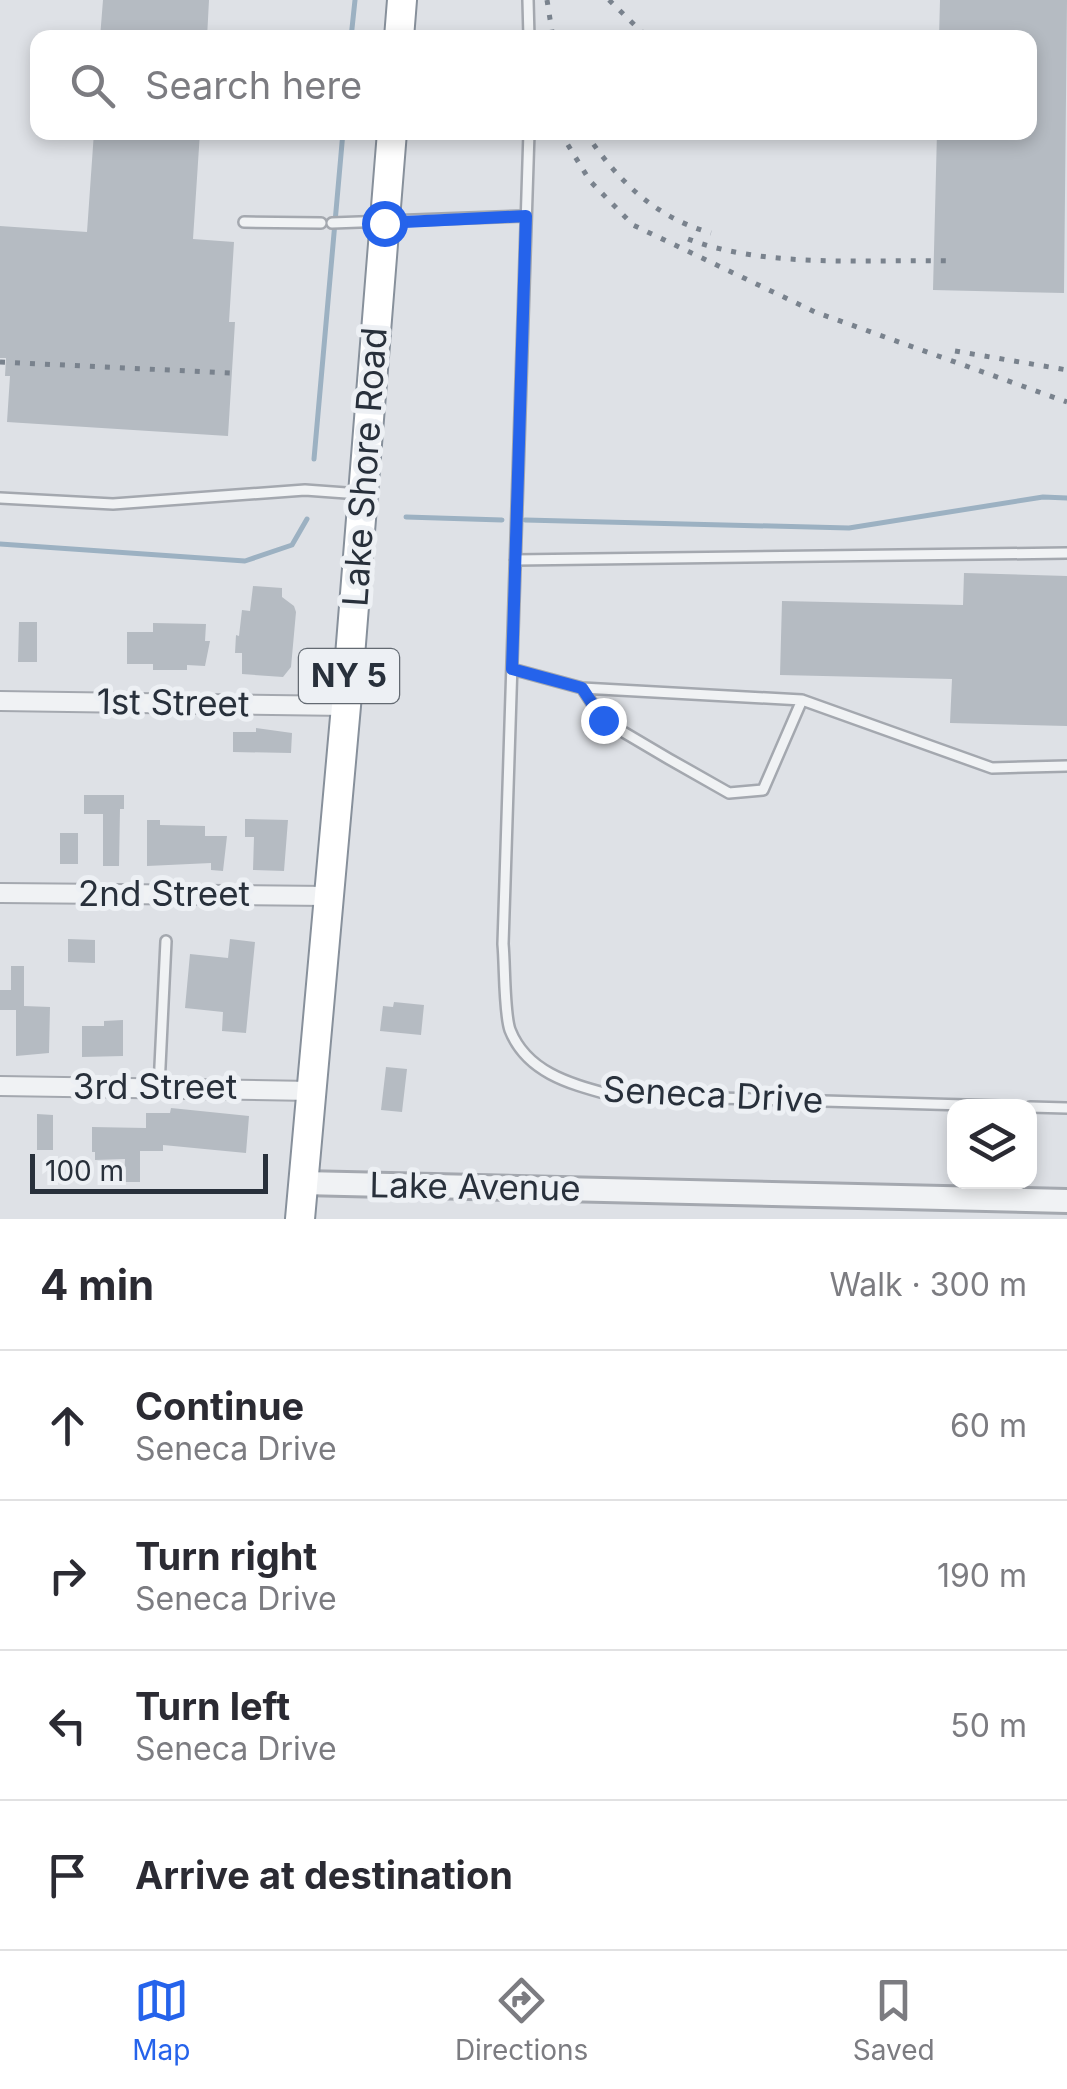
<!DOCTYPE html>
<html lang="en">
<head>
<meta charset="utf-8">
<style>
	:root { --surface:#fff; --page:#f7f7f7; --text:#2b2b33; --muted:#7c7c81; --line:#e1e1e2; --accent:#2563eb }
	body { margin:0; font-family:Inter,sans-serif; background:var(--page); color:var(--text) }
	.controls { position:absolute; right:30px; bottom:30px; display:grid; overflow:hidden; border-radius:20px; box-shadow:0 5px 15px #0003 }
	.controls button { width:90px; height:90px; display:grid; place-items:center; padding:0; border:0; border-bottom:2px solid var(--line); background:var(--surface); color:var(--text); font:50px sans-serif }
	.scale { position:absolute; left:30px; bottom:25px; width:238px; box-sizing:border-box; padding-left:10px; border:5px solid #28303b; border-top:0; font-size:28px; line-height:35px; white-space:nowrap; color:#28303b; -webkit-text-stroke:8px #edf0f4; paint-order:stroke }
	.stop { position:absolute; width:30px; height:30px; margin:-22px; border:8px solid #2563eb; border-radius:50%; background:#fff }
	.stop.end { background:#2563eb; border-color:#fff; box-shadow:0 2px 10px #0008 }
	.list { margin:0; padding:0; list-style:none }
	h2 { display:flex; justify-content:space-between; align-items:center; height:130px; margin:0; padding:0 40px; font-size:42px }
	h2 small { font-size:32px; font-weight:400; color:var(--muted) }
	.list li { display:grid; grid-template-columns:65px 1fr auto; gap:30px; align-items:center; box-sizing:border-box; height:150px; padding:0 40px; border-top:2px solid var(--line) }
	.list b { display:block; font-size:38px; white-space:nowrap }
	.list p { margin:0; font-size:32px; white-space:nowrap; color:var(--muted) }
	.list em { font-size:32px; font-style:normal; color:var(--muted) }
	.icon { flex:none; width:55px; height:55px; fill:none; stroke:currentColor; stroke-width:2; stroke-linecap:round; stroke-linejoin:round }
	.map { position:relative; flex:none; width:1067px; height:1219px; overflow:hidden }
	.search { position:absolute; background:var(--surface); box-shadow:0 5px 15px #0003; left:30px; right:30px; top:30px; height:110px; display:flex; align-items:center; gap:25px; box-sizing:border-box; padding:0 35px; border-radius:20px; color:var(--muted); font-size:38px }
	.sheet { height:730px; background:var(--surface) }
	nav { display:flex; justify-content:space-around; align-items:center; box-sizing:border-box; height:140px; border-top:2px solid var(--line); background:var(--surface); font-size:28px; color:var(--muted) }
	nav a { display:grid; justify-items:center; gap:5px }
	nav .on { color:var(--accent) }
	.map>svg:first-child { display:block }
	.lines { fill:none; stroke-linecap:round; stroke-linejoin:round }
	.stream { stroke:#9cb1c2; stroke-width:5 }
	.building { fill:#b5bbc2 }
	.service-casing { stroke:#a4a8af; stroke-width:14 }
	.minor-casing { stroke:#a4a8af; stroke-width:22 }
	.tertiary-casing { stroke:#a4a8af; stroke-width:28 }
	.trunk-casing { stroke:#87909b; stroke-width:32 }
	.service { stroke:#f0f2f4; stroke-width:9 }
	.minor { stroke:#f0f2f4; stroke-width:18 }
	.tertiary { stroke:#f0f2f4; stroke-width:22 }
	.trunk { stroke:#fff; stroke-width:28 }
	.rail { stroke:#79828d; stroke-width:5; stroke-dasharray:5 10; stroke-linecap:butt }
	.route { stroke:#2563eb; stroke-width:12 }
	.labels { text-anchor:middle; stroke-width:10; stroke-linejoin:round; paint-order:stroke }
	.shield { fill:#edf0f4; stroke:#636a72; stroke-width:2.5 }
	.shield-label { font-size:32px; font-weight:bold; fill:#28303b }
	.street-label { font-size:35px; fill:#28303b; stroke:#edf0f4 }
</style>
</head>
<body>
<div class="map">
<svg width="1067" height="1219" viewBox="0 0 1067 1219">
	<rect width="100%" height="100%" fill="#dee1e6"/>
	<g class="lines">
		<path class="stream" d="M 351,38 L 355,0
			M 314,459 L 343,132
			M 406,517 L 502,520
			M 525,520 L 849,528 L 1043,497 L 1067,498
			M 0,544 L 245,561 L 292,545 L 307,519"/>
	</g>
	<path class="building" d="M 103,0 L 209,0 L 207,38 L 100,38 Z
		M 940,0 L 1067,0 L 1064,293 L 933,290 L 937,132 L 1030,132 L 1030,38 L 939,38 Z
		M 94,132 L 200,132 L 193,239 L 234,242 L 229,322 L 235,322 L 228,436 L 7,422 L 10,376 L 5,376 L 6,358 L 0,358 L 0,226 L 87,232 Z
		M 964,573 L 1067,576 L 1067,726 L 950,723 L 952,679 L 780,675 L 782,601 L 963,605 Z
		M 253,586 L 282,588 L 282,597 L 294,606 L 296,612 L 291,667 L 283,677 L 242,674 L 242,653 L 235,653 L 236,635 L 239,636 L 242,610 L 250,611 Z
		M 19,622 L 37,622 L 37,662 L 18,662 Z
		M 153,623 L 206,624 L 205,641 L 210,641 L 205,666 L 187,665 L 187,670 L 153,670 L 153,664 L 127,664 L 127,632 L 153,632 Z
		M 256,728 L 292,733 L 291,753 L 233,752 L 233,732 L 256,732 Z
		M 84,795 L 124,795 L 124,809 L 120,809 L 119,866 L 103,866 L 103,814 L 84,814 Z
		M 245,819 L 288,820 L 284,871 L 253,870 L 254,837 L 245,837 Z
		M 147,820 L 160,820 L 160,825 L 205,826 L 205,836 L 227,836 L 223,871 L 211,870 L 211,863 L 147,866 Z
		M 60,833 L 78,833 L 78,864 L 60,864 Z
		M 68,939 L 95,940 L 95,963 L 68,962 Z
		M 230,939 L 255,942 L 246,1033 L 222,1031 L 223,1012 L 185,1008 L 190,954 L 228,958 Z
		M 11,966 L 24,966 L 24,1006 L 50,1007 L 49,1053 L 16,1056 L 16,1010 L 0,1010 L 0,990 L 11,990 Z
		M 394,1002 L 424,1005 L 421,1035 L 380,1031 L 383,1006 L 393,1007 Z
		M 123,1020 L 123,1056 L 82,1057 L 82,1026 L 104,1026 L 104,1021 Z
		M 386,1067 L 407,1069 L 402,1112 L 381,1110 Z
		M 171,1108 L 249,1116 L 246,1153 L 163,1145 L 163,1151 L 140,1151 L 140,1182 L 124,1182 L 125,1159 L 95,1160 L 95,1152 L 92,1152 L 92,1127 L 146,1128 L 146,1113 L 170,1113 Z
		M 37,1114 L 53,1115 L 53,1150 L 37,1150 Z"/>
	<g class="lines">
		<defs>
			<path id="service" d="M 528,0 L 529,38
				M 529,132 L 503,944 C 505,965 504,1013 510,1030 C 527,1073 571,1084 611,1095 L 1001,1106
				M 244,222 L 321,223
				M 332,223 L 525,216
				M 0,498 L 113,504 L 305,490 L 360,494
				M 515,560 L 1067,553
				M 512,669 L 582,688 L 802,700 L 992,768 L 1067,766
				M 582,688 L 603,720 L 669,759 L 729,793 L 763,790 L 802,700
				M 159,1087 L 166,941
				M 1030,1107 L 1067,1108"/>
			<path id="minor" d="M 0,701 L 346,706
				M 0,893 L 327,896
				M 0,1086 L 311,1091"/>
			<path id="tertiary" d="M 303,1183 L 1067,1201"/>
			<path id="trunk" d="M 399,38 L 402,0
				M 300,1219 L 346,706 L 392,132"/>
		</defs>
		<use href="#service" class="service-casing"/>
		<use href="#minor" class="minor-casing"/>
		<use href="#tertiary" class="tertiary-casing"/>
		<use href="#trunk" class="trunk-casing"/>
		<use href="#service" class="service"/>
		<use href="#minor" class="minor"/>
		<use href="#tertiary" class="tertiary"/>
		<use href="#trunk" class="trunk"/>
		<path class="rail" d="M 547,0 L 553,38
			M 609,0 L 648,38
			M 560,132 L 590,181 L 633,225 L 815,312 L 1067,402
			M 585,132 C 617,180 654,217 711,233
			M 688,239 C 767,269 869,259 953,261
			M 955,351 L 1067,370
			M 0,362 L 231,373"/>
	</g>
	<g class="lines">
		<path class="route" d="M 384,223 L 526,216 L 512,669 L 582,688 L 603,720"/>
	</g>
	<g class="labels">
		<rect class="shield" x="299" y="649" width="100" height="54" rx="8"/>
		<g class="shield-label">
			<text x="349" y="687">NY 5</text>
		</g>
		<g class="street-label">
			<text transform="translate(365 467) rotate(-86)" y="12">Lake Shore Road</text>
			<text transform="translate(173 703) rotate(1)" y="12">1st Street</text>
			<text x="164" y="906">2nd Street</text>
			<text x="155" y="1099">3rd Street</text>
			<text transform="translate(713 1095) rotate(3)" y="12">Seneca Drive</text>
			<text transform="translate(475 1187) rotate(1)" y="12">Lake Avenue</text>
		</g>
	</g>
</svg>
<div class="controls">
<button><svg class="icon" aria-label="layers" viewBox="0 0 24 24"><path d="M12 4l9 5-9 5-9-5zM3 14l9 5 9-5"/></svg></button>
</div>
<div class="scale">100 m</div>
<div class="stop" style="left:384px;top:223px"></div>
<div class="stop end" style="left:603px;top:720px"></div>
<div class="search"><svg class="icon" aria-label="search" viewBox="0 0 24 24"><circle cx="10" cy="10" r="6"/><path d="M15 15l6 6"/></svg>Search here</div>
</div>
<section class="sheet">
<h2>4 min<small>Walk · 300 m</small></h2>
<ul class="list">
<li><svg class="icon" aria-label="ahead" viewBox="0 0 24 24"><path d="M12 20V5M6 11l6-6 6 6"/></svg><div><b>Continue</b><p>Seneca Drive</p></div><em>60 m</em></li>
<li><svg class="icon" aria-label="right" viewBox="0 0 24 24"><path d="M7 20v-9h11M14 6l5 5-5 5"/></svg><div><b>Turn right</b><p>Seneca Drive</p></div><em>190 m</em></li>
<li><svg class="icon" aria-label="left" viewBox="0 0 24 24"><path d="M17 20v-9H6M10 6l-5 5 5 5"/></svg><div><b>Turn left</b><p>Seneca Drive</p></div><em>50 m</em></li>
<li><svg class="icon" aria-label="arrive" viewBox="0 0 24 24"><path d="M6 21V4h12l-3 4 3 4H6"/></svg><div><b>Arrive at destination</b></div></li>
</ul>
</section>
<nav>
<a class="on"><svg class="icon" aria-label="map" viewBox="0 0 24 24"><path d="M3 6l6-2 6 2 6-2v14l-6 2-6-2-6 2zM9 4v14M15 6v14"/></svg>Map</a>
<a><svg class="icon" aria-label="directions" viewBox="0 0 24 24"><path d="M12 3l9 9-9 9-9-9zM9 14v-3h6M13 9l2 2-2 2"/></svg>Directions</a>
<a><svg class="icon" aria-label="saved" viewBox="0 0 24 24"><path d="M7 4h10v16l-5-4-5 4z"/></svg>Saved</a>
</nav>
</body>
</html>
